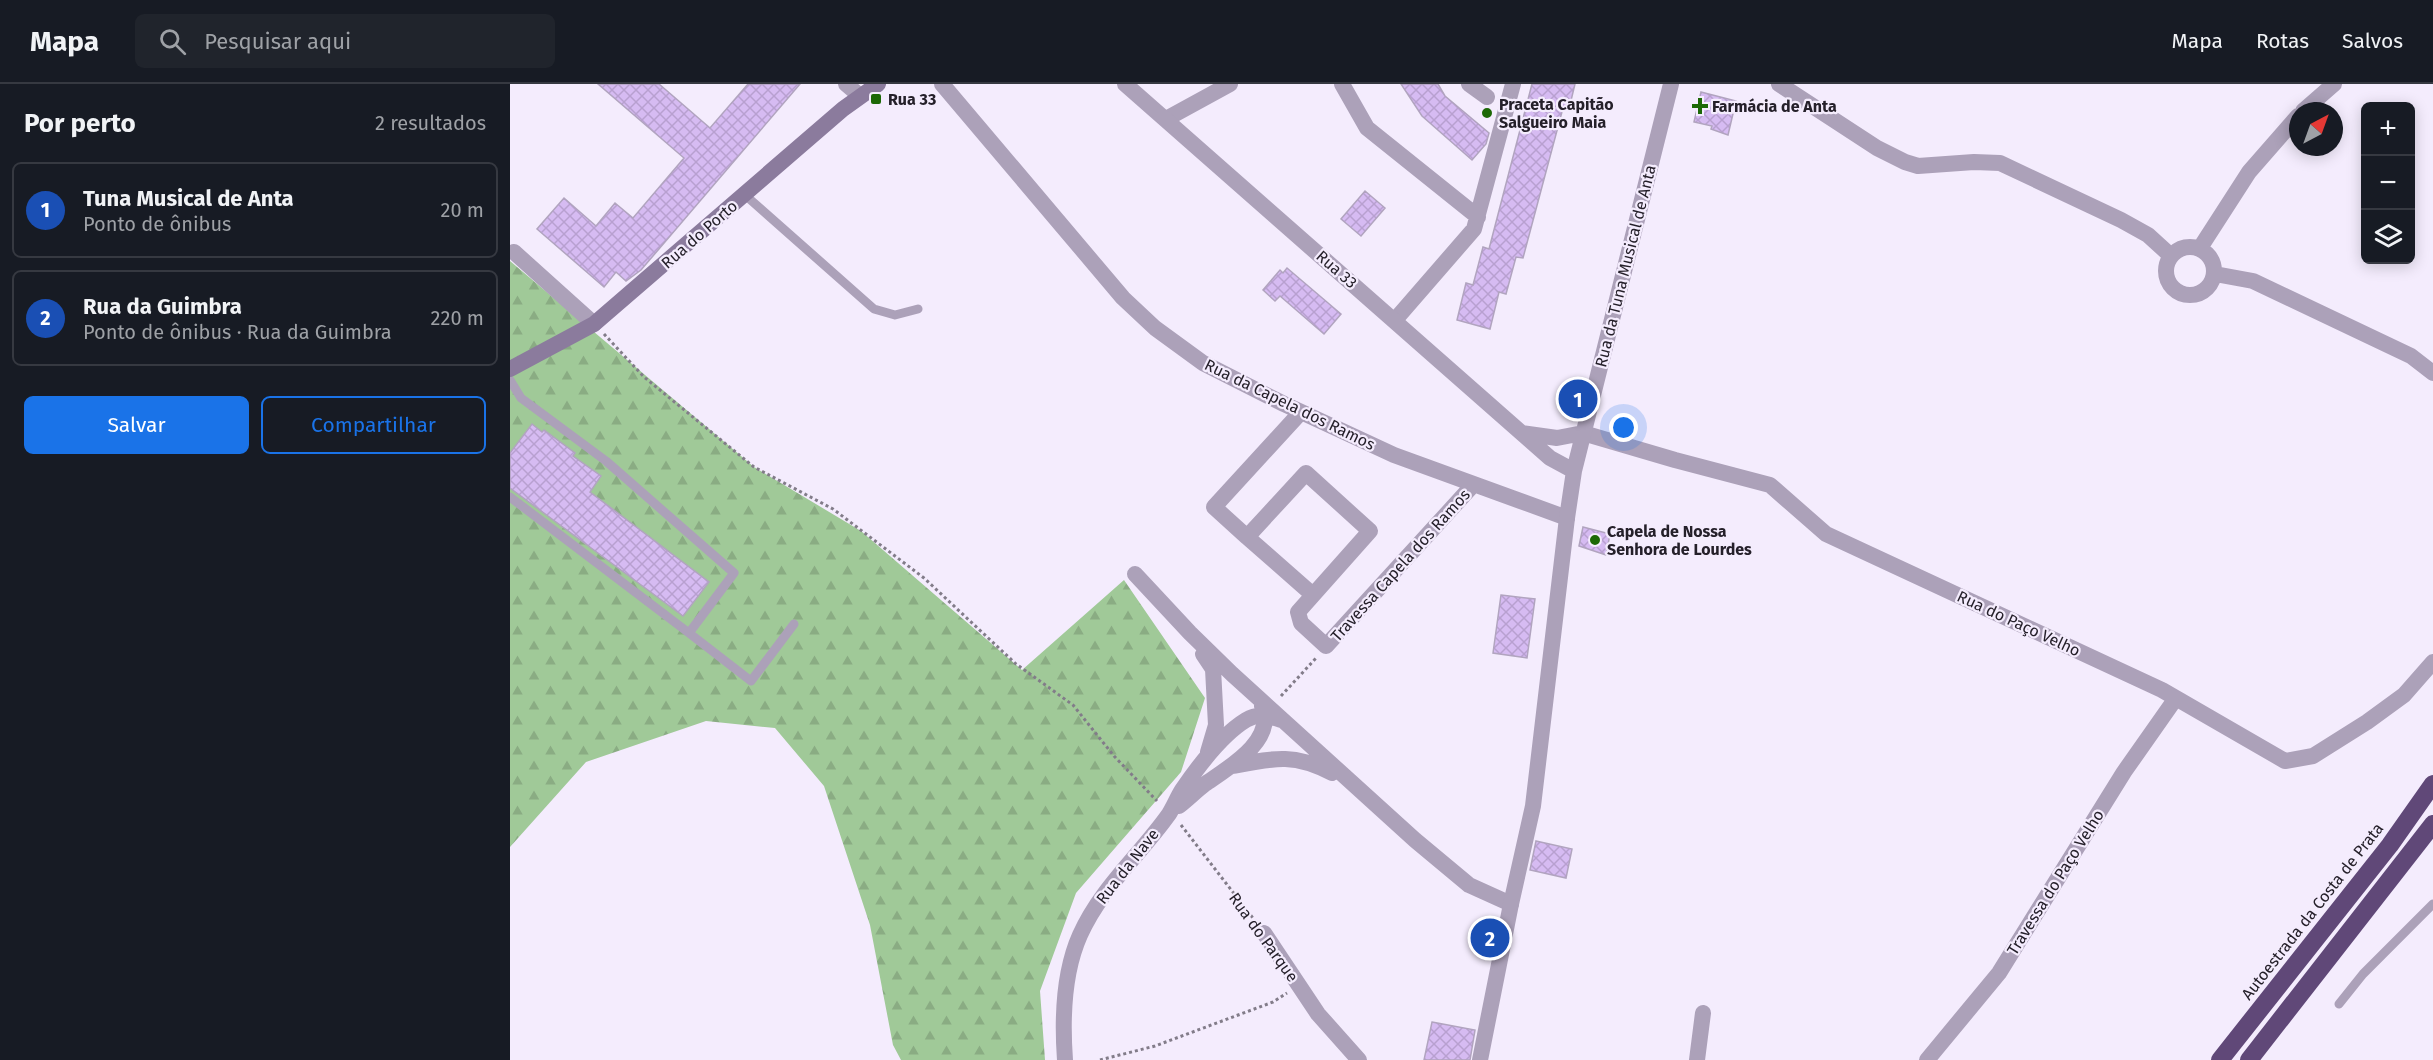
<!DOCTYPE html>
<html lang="pt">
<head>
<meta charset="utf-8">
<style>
	:root { --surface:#171b24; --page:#20242c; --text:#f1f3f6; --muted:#9ea1a6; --line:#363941; --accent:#1a73e8 }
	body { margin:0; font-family:"Fira Sans",sans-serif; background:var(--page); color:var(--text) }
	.controls { position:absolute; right:18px; top:18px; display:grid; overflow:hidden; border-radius:9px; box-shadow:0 3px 15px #0003 }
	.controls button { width:54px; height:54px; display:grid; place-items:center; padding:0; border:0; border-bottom:2px solid var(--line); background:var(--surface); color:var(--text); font:30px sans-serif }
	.compass { position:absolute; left:1779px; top:18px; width:54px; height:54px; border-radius:50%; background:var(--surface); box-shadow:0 3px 15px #0003; rotate:41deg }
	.you { position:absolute; left:1114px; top:344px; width:21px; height:21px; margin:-15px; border:4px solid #fff; border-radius:50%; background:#1a73e8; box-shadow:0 0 0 9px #1a73e833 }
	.badge { display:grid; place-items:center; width:39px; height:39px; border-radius:50%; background:var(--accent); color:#fff; font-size:20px; font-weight:700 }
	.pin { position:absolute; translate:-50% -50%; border:3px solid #fff; box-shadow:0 2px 6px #0006 }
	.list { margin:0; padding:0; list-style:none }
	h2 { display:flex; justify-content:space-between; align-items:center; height:78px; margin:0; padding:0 24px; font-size:26px }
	h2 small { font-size:20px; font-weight:400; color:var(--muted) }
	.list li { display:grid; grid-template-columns:39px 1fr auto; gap:18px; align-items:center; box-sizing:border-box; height:96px; margin:0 12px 12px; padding:0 12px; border:2px solid var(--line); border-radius:9px }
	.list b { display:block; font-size:22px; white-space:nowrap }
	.list p { margin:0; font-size:20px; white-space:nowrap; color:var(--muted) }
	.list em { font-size:20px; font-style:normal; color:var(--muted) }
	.actions { display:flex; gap:12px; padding:18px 24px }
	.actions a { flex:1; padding:14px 0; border:2px solid var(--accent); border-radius:9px; text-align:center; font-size:21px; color:var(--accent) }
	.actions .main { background:var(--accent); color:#fff }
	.icon { flex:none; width:33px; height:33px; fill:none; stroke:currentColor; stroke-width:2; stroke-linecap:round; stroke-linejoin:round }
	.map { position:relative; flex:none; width:1923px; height:976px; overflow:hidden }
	header { display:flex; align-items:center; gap:36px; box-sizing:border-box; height:84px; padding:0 30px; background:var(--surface); border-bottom:2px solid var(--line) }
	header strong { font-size:28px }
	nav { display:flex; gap:33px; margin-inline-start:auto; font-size:21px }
	.search { width:420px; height:54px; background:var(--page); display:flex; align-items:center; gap:15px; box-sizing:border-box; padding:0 21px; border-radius:9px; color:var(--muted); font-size:22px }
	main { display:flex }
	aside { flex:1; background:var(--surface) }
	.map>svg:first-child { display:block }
	.forest { fill:url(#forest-firs) }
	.building { fill:url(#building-cross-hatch); stroke:#b1a4bf; stroke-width:1.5 }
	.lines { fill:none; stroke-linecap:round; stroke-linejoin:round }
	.path { stroke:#827c89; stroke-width:3; stroke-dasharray:3 3; stroke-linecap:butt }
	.service { stroke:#aca1b9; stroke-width:9 }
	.minor { stroke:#aca1b9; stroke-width:16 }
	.tertiary { stroke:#aca1b9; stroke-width:16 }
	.secondary { stroke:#8b7b9d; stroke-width:16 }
	.motorway { stroke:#604878; stroke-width:18 }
	.poi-dot { fill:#1c6806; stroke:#f4ecfd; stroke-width:2 }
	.labels { text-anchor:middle; stroke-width:4.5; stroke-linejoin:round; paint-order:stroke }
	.poi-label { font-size:16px; font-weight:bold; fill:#25202a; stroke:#f4ecfd; text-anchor:start }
	.street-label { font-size:16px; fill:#25202a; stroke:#f4ecfd }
</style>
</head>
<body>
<header>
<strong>Mapa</strong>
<div class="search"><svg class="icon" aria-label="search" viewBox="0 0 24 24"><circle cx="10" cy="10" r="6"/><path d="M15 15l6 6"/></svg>Pesquisar aqui</div>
<nav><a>Mapa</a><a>Rotas</a><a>Salvos</a></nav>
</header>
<main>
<aside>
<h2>Por perto<small>2 resultados</small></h2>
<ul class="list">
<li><span class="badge" style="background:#1a4fb4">1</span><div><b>Tuna Musical de Anta</b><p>Ponto de ônibus</p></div><em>20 m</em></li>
<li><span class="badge" style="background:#1a4fb4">2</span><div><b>Rua da Guimbra</b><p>Ponto de ônibus · Rua da Guimbra</p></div><em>220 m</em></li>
</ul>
<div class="actions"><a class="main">Salvar</a><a>Compartilhar</a></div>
</aside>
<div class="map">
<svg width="1923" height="976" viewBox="0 0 1923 976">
	<defs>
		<pattern id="forest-firs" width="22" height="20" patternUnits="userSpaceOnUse" patternTransform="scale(1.5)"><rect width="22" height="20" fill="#a0c998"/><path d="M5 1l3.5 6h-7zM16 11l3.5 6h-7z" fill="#8aac83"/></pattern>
		<pattern id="building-cross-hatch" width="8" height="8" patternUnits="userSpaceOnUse" patternTransform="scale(1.5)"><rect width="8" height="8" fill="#d6bbf2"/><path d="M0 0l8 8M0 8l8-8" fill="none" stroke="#b8a0d0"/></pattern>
	</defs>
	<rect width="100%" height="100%" fill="#f4ecfd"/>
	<path class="forest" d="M 0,177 L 244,383 L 351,447 L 512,586 L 614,496 L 695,614 L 671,688 L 566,809 L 530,907 L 535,976 L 391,976 L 383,961 L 360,841 L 314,702 L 265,644 L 196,637 L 76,678 L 0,763 Z"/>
	<path class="building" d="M 88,0 L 149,0 L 200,44 L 238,0 L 290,0 L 131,186 L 116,197 L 106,188 L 94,203 L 27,145 L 54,114 L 86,142 L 105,119 L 123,134 L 174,74 Z
		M 891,0 L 928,0 L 935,12 L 979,49 L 976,60 L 962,76 L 912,32 Z
		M 1022,0 L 1065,0 L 1059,25 L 1053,24 L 1013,174 L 1006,173 L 996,210 L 989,208 L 980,245 L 947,236 L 956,199 L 963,201 L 973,163 L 979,165 Z
		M 1191,8 L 1226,17 L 1218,51 L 1201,45 L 1202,42 L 1184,38 Z
		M 855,107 L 875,124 L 851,152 L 831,135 Z
		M 777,184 L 831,230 L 814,250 L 770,212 L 765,217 L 753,206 L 770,186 L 773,189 Z
		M 22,340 L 32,348 L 34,346 L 65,369 L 63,372 L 91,392 L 80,408 L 199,498 L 173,532 L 0,404 L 0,369 Z
		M 1073,443 L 1100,450 L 1096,471 L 1069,462 Z
		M 991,511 L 1025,515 L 1017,574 L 983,569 Z
		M 1026,757 L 1062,765 L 1056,794 L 1020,786 Z
		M 922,938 L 965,946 L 960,976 L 914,976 Z"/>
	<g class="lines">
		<path class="path" d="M 94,250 L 134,293 L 244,383 L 323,425 L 414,494 L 506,580 L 563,621 L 604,672 L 647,717
			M 771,612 L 807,573
			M 671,741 L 746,838
			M 590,976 L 645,962 L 763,918 L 777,909"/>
		<path class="service" d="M 235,111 L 364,225 L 385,231 L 408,225
			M 0,296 L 11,314 L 96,377 L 224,489 L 179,549 L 0,413
			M 179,549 L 241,597 L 284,540
			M 1829,920 L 1853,890 L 1923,820"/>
		<path class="minor" d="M 336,0 L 350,12
			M 432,0 L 613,214 L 645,244 L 693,279 L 774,320 L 884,371 L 1057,434
			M 832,0 L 857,44 L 968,133
			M 959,0 L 977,13
			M 656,35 L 720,0
			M 4,168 L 84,240
			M 885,236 L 964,145 L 1003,0
			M 791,328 L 704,423 L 737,453 L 796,389 L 860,447 L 788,528 L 791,539 L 816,562 L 963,401
			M 1073,349 L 1165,376 L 1260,401 L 1316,450 L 1652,606 L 1775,677 L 1803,672 L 1857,638 L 1894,611 L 1923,578
			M 737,453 L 803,511
			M 625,490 L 680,549 L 722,590 L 905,756 L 959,801 L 1001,820
			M 693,570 L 703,585 L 706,641 L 698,668
			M 723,682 C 764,674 784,669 822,689
			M 669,722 C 678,715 686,707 695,700 C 718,684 767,656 752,622
			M 754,849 L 808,930 L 849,976
			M 555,976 C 552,935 553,889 570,851 C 591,804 630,771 659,730 C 664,722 667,714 672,706 C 687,684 713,650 736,636 C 748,629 759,632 771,636
			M 1187,976 L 1193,929
			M 1417,976 L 1489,889 L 1614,688 L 1666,614"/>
		<path class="tertiary" d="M 615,0 L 1040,374 L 1064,387
			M 1269,0 L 1367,64 L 1395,78 L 1408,82 L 1464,78 L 1490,79 L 1611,136 L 1638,151 L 1661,172
			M 1793,27 L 1824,0
			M1656 187a24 24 0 1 1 48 0a24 24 0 1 1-48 0Z
			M 1690,164 L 1739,88 L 1788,32
			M 1705,190 L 1743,197 L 1901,272 L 1923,289
			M 1012,349 L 1047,354 L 1073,349
			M 970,976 L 1001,820 L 1023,722 L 1057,434 L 1064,387 L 1161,0"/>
		<path class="secondary" d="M 0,285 L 84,240 L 333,25 L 368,0"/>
		<path class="motorway" d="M 1710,976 L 1880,761 L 1923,700
			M 1739,976 L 1923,740"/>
	</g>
	<g class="poi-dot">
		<rect x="360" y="9" width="12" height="12" rx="3"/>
		<path d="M1187 13h6v6h6v6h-6v6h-6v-6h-6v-6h6z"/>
		<circle cx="977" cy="29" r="6"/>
		<circle cx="1085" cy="456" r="6"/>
	</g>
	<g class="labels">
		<g class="poi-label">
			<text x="378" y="21">Rua 33</text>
			<text x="989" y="26">Praceta Capitão<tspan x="989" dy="18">Salgueiro Maia</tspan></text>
			<text x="1202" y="28">Farmácia de Anta</text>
			<text x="1097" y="453">Capela de Nossa<tspan x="1097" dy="18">Senhora de Lourdes</tspan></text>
		</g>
		<g class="street-label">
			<text transform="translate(189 150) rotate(-41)" y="6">Rua do Porto</text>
			<text transform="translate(1115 182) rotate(-76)" y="6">Rua da Tuna Musical de Anta</text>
			<text transform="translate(827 185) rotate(41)" y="6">Rua 33</text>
			<text transform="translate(780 320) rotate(26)" y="6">Rua da Capela dos Ramos</text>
			<text transform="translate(890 481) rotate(-48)" y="6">Travessa Capela dos Ramos</text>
			<text transform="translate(1509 539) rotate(25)" y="6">Rua do Paço Velho</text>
			<text transform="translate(617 782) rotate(-52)" y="6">Rua da Nave</text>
			<text transform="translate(1545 798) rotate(-58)" y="6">Travessa do Paço Velho</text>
			<text transform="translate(1802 827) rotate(-52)" y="6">Autoestrada da Costa de Prata</text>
			<text transform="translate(754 853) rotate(54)" y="6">Rua do Parque</text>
		</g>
	</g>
</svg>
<div class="controls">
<button>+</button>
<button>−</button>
<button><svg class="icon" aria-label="layers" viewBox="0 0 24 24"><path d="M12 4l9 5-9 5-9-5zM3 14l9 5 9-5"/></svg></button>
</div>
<svg class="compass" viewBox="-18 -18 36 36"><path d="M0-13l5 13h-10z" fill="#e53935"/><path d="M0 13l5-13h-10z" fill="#9ea1a6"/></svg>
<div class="you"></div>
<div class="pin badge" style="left:1068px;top:315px;background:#1a4fb4">1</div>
<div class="pin badge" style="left:980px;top:854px;background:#1a4fb4">2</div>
</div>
</main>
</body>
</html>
